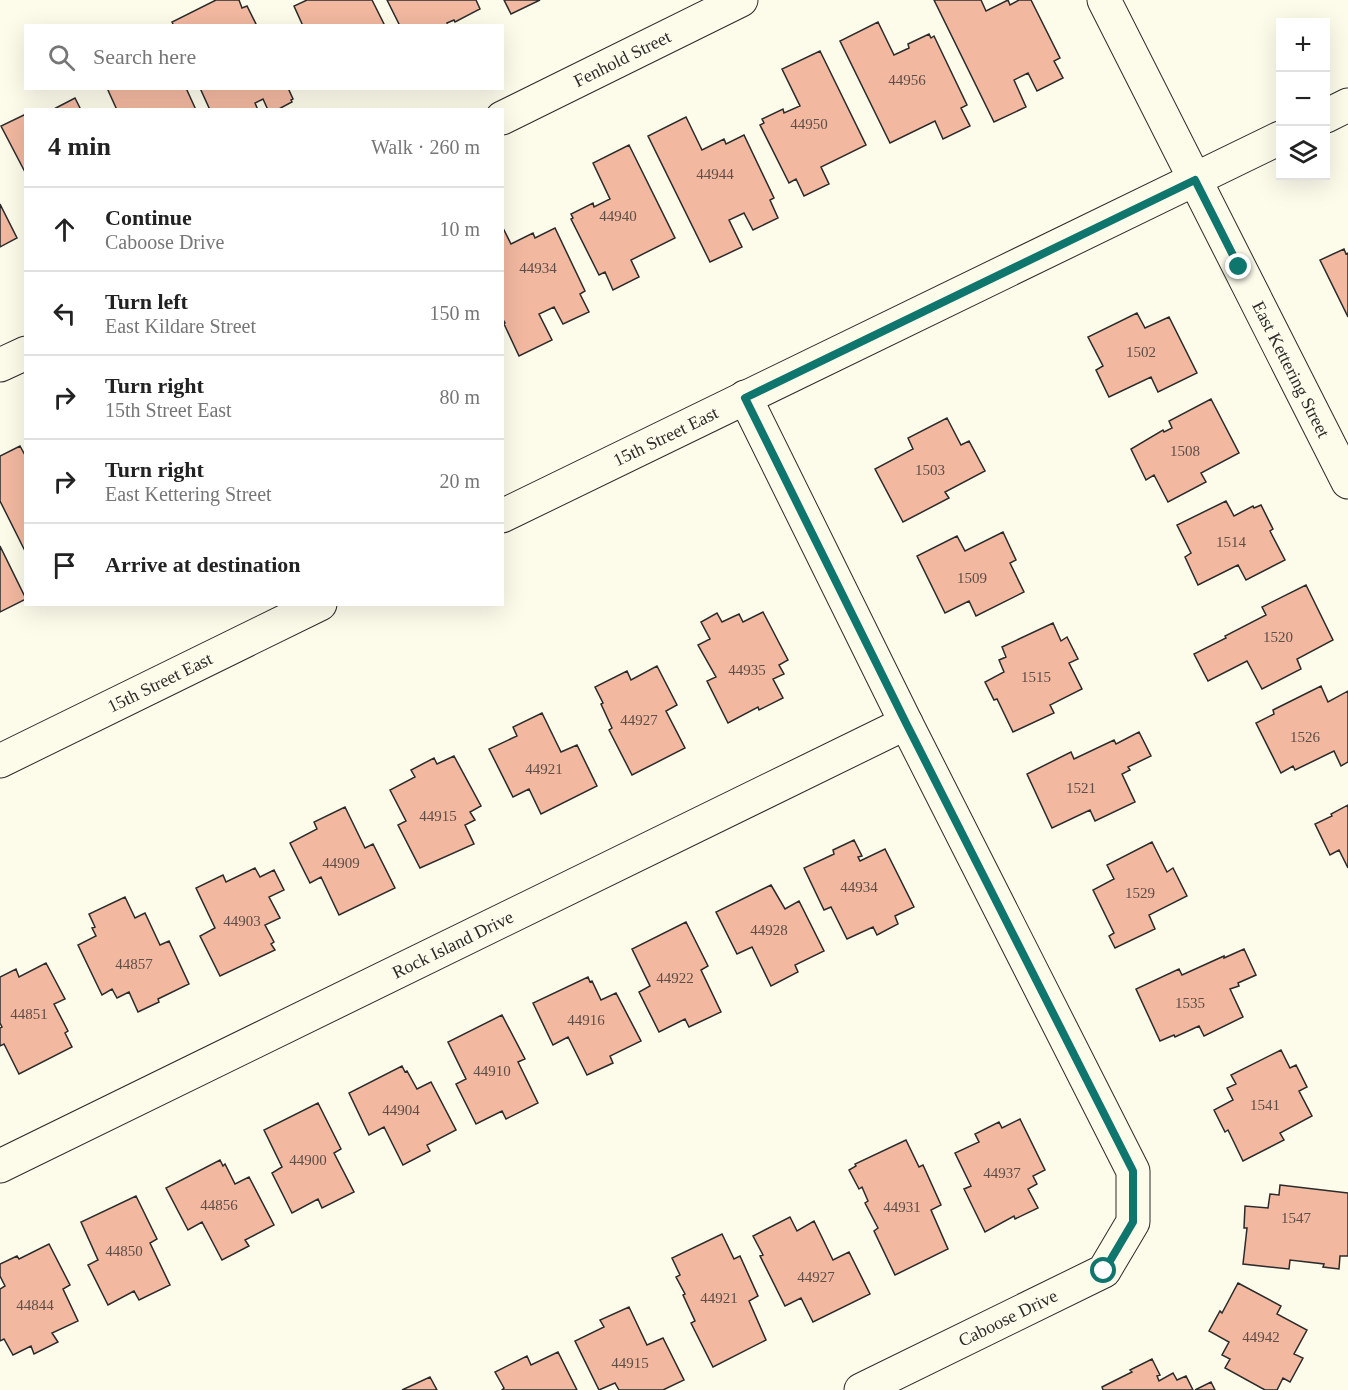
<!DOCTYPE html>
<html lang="en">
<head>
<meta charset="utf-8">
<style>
	:root { --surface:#fff; --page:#f2f2f2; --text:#222; --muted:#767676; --line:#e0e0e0 }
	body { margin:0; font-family:Georgia,serif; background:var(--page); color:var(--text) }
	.controls { position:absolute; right:18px; top:18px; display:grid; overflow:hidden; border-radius:0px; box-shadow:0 6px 24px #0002 }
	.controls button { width:54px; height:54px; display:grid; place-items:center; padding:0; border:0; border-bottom:2px solid var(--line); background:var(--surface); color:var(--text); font:30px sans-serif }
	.stop { position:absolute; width:18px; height:18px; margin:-14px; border:4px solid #0f766e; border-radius:50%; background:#fff }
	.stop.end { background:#0f766e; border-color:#fff; box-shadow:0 2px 6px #0008 }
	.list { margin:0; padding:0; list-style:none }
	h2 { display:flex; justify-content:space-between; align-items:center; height:78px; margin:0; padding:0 24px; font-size:26px }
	h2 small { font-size:20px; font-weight:400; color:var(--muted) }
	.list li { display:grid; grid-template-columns:39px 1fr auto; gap:18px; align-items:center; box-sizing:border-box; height:84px; padding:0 24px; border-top:2px solid var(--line) }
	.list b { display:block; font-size:22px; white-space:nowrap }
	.list p { margin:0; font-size:20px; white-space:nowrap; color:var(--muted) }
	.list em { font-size:20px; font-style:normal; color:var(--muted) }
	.icon { flex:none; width:33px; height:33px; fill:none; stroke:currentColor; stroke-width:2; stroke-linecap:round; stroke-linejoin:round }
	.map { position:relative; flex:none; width:1348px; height:1390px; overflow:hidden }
	.search { position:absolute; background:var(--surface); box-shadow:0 6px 24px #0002; left:24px; top:24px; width:480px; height:66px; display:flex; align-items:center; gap:15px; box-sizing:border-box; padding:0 21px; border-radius:0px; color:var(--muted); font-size:22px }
	.panel { position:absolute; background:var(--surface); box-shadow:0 6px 24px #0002; left:24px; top:108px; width:480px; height:498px; border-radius:0px }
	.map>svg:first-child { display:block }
	.building { fill:#f2b8a0; stroke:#2b2b2b; stroke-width:1.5 }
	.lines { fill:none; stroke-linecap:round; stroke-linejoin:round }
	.minor-casing { stroke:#2b2b2b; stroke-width:35 }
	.minor { stroke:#fdfbea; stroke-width:33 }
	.route { stroke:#0f766e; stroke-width:8 }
	.labels { text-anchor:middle; stroke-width:4.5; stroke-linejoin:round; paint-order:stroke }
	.number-label { font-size:15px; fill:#5d4e48 }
	.street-label { font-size:18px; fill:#2b2b2b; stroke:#fdfbea }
</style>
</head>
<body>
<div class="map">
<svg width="1348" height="1390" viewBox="0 0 1348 1390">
	<rect width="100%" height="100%" fill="#fdfbea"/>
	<path class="building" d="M 216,0 L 239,0 L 242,8 L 247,6 L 257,26 L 174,26 L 172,22 Z
		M 307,0 L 372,0 L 385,26 L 303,26 L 294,6 Z
		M 387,0 L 476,0 L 480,9 L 455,22 L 454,20 L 447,23 L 448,26 L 400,26 Z
		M 504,0 L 540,0 L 511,14 Z
		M 934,0 L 981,0 L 986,11 L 1008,0 L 1010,5 L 1019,0 L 1031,0 L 1060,58 L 1054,61 L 1063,78 L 1037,91 L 1028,73 L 1014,80 L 1026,107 L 994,122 Z
		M 878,22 L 894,55 L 909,48 L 908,44 L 929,34 L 931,38 L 934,36 L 967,105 L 961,108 L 970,126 L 943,139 L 935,121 L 890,143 L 840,41 Z
		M 820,51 L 866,145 L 821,167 L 829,184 L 804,196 L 796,179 L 789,183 L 760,125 L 764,123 L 762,119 L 783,109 L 784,113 L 800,106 L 782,69 Z
		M 107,88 L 186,88 L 196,110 L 117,110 Z
		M 200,88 L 288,88 L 293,99 L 291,100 L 292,102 L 277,110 L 268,110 L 263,99 L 255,103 L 258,110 L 210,110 Z
		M 75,98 L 81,110 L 52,110 Z
		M 26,114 L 26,174 L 1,126 Z
		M 686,117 L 702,150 L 724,139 L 726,144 L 744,135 L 774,198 L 770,200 L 778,218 L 753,230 L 744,213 L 729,220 L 742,247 L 710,262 L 648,136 Z
		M 629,145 L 675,238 L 631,260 L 639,277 L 613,290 L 605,272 L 599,275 L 571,219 L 573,218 L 571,214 L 593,203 L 594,207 L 610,199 L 593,163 Z
		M 0,204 L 17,238 L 0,247 Z
		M 502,226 L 511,244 L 533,233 L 535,238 L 555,228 L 585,291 L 580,294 L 589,312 L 563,324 L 554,307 L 539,314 L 552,340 L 519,356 L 504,324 L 505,323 L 502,318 Z
		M 1344,249 L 1346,254 L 1348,253 L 1348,317 L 1320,260 Z
		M 1137,313 L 1145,328 L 1169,317 L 1197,373 L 1158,392 L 1151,377 L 1109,397 L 1096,370 L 1103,366 L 1088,337 Z
		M 1211,399 L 1239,453 L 1201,473 L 1206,482 L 1168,502 L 1154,475 L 1146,480 L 1131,449 L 1163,430 L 1164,432 L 1172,428 L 1169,421 Z
		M 947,418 L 961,445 L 969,441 L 985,471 L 945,492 L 949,498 L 903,522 L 875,469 L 913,449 L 908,438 Z
		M 20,446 L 26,457 L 26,553 L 0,501 L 0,456 Z
		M 1226,501 L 1234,516 L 1253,506 L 1254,508 L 1261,505 L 1273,529 L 1270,531 L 1285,560 L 1246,580 L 1238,565 L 1198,585 L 1185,557 L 1191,553 L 1177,525 Z
		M 1003,532 L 1016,560 L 1010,563 L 1024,592 L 976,616 L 969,601 L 945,613 L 917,556 L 957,536 L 965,551 Z
		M 0,546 L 26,599 L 0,612 Z
		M 1306,585 L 1333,640 L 1297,659 L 1301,669 L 1262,689 L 1247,661 L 1208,681 L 1194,654 L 1226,638 L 1225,636 L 1266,615 L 1262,607 Z
		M 763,612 L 788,660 L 779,665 L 784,674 L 773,679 L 783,698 L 759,710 L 758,707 L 728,723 L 707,681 L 716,677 L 698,645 L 710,639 L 701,622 L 717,613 L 722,622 L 739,614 L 743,622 Z
		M 1053,623 L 1061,641 L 1067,637 L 1078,659 L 1069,663 L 1082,689 L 1050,705 L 1054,713 L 1013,732 L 997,699 L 994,700 L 985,682 L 1004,672 L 999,660 L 1006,657 L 1002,647 Z
		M 657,666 L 677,705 L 666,711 L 685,748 L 632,775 L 609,730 L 612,728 L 601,704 L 603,703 L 595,687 L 627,671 L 631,680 Z
		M 1321,686 L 1328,702 L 1348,691 L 1348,762 L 1341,766 L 1334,751 L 1295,770 L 1293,766 L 1281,773 L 1256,723 L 1274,714 L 1273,710 Z
		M 542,713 L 561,752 L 577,745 L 597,786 L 541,814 L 529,789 L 513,797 L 489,749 L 517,736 L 513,727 Z
		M 1139,732 L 1151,756 L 1128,767 L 1130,770 L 1122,774 L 1135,802 L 1095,821 L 1090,810 L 1052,828 L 1027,774 L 1071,752 L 1074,759 L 1114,740 L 1116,744 Z
		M 454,756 L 481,806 L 470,812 L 475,820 L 465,825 L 474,844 L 420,868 L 398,825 L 406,821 L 390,790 L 415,777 L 411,770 L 434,758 L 437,764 Z
		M 1348,805 L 1348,868 L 1339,850 L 1330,855 L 1315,824 L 1332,816 L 1331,814 Z
		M 345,807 L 365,848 L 373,844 L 395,888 L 339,915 L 321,877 L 310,883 L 290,843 L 317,829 L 314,822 Z
		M 854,840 L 862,856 L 858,857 L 860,861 L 885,849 L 914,907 L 895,916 L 898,924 L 877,935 L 873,927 L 847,939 L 831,907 L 824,910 L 804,868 L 834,854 L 833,850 Z
		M 1152,842 L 1167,872 L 1173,868 L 1187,896 L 1149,915 L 1155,929 L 1115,948 L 1109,936 L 1114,933 L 1093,890 L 1114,879 L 1107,865 Z
		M 255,868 L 260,877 L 274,870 L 284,890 L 269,897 L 280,918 L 265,925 L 274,942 L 271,944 L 275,950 L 220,976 L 200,936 L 215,928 L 196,888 L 223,875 L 226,882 Z
		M 771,885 L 785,909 L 799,901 L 824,951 L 795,965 L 798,972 L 771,986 L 752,947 L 737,954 L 716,912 Z
		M 125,897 L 135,918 L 145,913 L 160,945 L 169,941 L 189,984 L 158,999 L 159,1002 L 138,1012 L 129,992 L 117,998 L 112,989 L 102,995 L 78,945 L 96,936 L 92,928 L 95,927 L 89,914 Z
		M 686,922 L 708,966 L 701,970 L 721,1012 L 689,1027 L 685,1019 L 659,1032 L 639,992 L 650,986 L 632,949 Z
		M 1244,949 L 1256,975 L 1238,983 L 1239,986 L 1230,989 L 1243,1017 L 1204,1036 L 1199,1026 L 1175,1037 L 1174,1035 L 1160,1041 L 1136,989 L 1179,969 L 1182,975 L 1224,956 L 1224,958 Z
		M 46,963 L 65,999 L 54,1004 L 68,1031 L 65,1033 L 72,1047 L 19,1074 L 4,1044 L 0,1046 L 0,1028 L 2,1027 L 0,1023 L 0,977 L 16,969 L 19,977 Z
		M 588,977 L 590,982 L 592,981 L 601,1000 L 616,993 L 641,1041 L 610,1056 L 613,1063 L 587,1075 L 568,1037 L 553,1045 L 533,1003 Z
		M 502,1015 L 525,1059 L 518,1062 L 538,1103 L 506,1119 L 502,1111 L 476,1124 L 456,1084 L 466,1079 L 448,1042 Z
		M 1281,1050 L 1290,1068 L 1296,1065 L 1307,1087 L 1299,1091 L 1312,1116 L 1280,1133 L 1284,1140 L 1243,1161 L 1228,1130 L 1225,1132 L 1214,1110 L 1233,1100 L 1227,1088 L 1236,1084 L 1231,1075 Z
		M 402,1066 L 405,1072 L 407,1071 L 417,1089 L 431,1082 L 456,1130 L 427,1145 L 430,1151 L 403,1165 L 384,1127 L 369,1135 L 349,1093 Z
		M 318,1103 L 341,1149 L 334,1153 L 354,1192 L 322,1208 L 318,1199 L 292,1213 L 272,1173 L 282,1167 L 264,1130 Z
		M 1020,1119 L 1045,1170 L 1033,1176 L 1037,1184 L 1028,1189 L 1038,1208 L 1015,1219 L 1014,1216 L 985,1232 L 964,1189 L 971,1186 L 955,1153 L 979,1142 L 975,1134 L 999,1122 L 1002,1128 Z
		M 906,1140 L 919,1167 L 923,1165 L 941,1205 L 931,1210 L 948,1249 L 895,1275 L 874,1231 L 878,1228 L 865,1203 L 868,1201 L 862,1187 L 859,1189 L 849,1170 L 856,1166 L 855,1164 Z
		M 220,1160 L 223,1166 L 225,1164 L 235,1184 L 249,1177 L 274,1225 L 245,1240 L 249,1246 L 222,1260 L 202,1222 L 188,1230 L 166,1188 Z
		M 1280,1185 L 1348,1193 L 1348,1256 L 1340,1256 L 1339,1269 L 1323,1267 L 1324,1264 L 1290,1260 L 1289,1269 L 1243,1264 L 1247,1228 L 1244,1228 L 1245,1206 L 1268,1208 L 1270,1194 L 1279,1195 Z
		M 136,1196 L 157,1239 L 150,1243 L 170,1285 L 139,1300 L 134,1291 L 108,1305 L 88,1265 L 98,1260 L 81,1222 Z
		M 790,1217 L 797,1231 L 814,1221 L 833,1260 L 849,1252 L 870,1294 L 813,1322 L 801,1298 L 785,1306 L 760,1256 L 763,1255 L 753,1236 Z
		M 722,1234 L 734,1259 L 740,1256 L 758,1296 L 749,1301 L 766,1340 L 713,1367 L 691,1323 L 695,1321 L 683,1295 L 685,1294 L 676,1277 L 680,1275 L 672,1258 Z
		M 49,1244 L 70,1285 L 63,1289 L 78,1321 L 52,1333 L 58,1342 L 34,1354 L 31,1346 L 13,1355 L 4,1339 L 0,1341 L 0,1289 L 5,1286 L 0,1276 L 0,1264 L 17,1256 L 19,1259 Z
		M 1238,1283 L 1281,1306 L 1277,1314 L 1307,1330 L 1294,1354 L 1303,1358 L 1290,1382 L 1283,1378 L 1277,1390 L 1265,1390 L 1225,1368 L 1230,1359 L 1222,1355 L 1229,1342 L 1209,1331 L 1220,1311 L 1222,1313 Z
		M 629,1307 L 647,1345 L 663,1338 L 684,1380 L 663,1390 L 619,1390 L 615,1383 L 599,1390 L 575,1341 L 604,1327 L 600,1320 Z
		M 558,1352 L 577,1390 L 502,1390 L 504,1388 L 495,1372 L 527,1356 L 531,1365 Z
		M 1152,1359 L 1160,1375 L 1157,1376 L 1159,1381 L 1173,1373 L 1177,1380 L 1186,1376 L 1193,1390 L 1103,1390 L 1102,1387 L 1132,1372 L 1130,1370 Z
		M 430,1377 L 437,1390 L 402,1390 Z
		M 1211,1382 L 1215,1390 L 1195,1390 Z"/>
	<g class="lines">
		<defs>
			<g id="minor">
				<path id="s1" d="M 1104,0 L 1348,482"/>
				<path d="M 1326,116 L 1348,105"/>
				<path id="s2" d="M 502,118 L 741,0"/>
				<path d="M 0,365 L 26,353"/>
				<path d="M 745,397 L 906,723 L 1133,1171 L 1133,1222 L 1104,1271 L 861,1390"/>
				<path id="s3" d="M 502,516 L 1280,138"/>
				<path id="s4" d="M 0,761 L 320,604"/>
				<path id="s5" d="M 0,1166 L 906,723"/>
			</g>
		</defs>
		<use href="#minor" class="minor-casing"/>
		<use href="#minor" class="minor"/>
	</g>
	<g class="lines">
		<path class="route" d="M 1104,1271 L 1133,1222 L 1133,1171 L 906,723 L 745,398 L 1195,180 L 1239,267"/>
	</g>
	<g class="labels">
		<g class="number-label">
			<text x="907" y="85">44956</text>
			<text x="809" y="129">44950</text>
			<text x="715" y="179">44944</text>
			<text x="618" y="221">44940</text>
			<text x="538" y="273">44934</text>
			<text x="1141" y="357">1502</text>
			<text x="1185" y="456">1508</text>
			<text x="930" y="475">1503</text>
			<text x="1231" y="547">1514</text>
			<text x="972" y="583">1509</text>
			<text x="1278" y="642">1520</text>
			<text x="747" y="675">44935</text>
			<text x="1036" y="682">1515</text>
			<text x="639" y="725">44927</text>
			<text x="1305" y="742">1526</text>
			<text x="544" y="774">44921</text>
			<text x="1081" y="793">1521</text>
			<text x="438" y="821">44915</text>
			<text x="341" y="868">44909</text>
			<text x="859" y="892">44934</text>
			<text x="1140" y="898">1529</text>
			<text x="242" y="926">44903</text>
			<text x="769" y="935">44928</text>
			<text x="134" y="969">44857</text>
			<text x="675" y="983">44922</text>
			<text x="1190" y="1008">1535</text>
			<text x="29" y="1019">44851</text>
			<text x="586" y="1025">44916</text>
			<text x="492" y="1076">44910</text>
			<text x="1265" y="1110">1541</text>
			<text x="401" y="1115">44904</text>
			<text x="308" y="1165">44900</text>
			<text x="1002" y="1178">44937</text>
			<text x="219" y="1210">44856</text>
			<text x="902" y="1212">44931</text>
			<text x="1296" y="1223">1547</text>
			<text x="124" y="1256">44850</text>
			<text x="816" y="1282">44927</text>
			<text x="719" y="1303">44921</text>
			<text x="35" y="1310">44844</text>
			<text x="1261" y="1342">44942</text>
			<text x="630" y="1368">44915</text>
		</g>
		<g class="street-label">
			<text dy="6" stroke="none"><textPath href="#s2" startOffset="134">Fenhold Street</textPath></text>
			<text dy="6" stroke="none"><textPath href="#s1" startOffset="414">East Kettering Street</textPath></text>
			<text dy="6" stroke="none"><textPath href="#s3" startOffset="182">15th Street East</textPath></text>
			<text dy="6" stroke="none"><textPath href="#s4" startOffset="178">15th Street East</textPath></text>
			<text dy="6" stroke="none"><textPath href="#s5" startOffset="504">Rock Island Drive</textPath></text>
			<text transform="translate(1008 1318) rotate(-26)" y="6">Caboose Drive</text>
		</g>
	</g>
</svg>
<div class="controls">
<button>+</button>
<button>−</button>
<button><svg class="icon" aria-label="layers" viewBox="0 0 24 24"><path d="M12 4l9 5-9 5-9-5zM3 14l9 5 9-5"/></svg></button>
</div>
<div class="stop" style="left:1104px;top:1271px"></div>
<div class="stop end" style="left:1239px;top:267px"></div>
<div class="search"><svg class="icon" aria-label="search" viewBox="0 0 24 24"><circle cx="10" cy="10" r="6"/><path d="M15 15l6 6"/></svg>Search here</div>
<section class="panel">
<h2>4 min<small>Walk · 260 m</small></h2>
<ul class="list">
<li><svg class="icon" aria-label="ahead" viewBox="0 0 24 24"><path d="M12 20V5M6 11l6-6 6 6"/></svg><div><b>Continue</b><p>Caboose Drive</p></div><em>10 m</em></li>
<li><svg class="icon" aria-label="left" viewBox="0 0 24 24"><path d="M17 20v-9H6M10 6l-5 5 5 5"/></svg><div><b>Turn left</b><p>East Kildare Street</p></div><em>150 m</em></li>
<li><svg class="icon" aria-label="right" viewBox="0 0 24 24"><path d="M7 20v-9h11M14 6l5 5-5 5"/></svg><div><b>Turn right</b><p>15th Street East</p></div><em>80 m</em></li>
<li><svg class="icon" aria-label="right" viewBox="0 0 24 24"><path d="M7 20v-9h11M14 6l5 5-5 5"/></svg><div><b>Turn right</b><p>East Kettering Street</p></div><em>20 m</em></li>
<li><svg class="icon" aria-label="arrive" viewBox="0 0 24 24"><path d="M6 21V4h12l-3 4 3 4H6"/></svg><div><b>Arrive at destination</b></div></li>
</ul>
</section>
</div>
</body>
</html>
